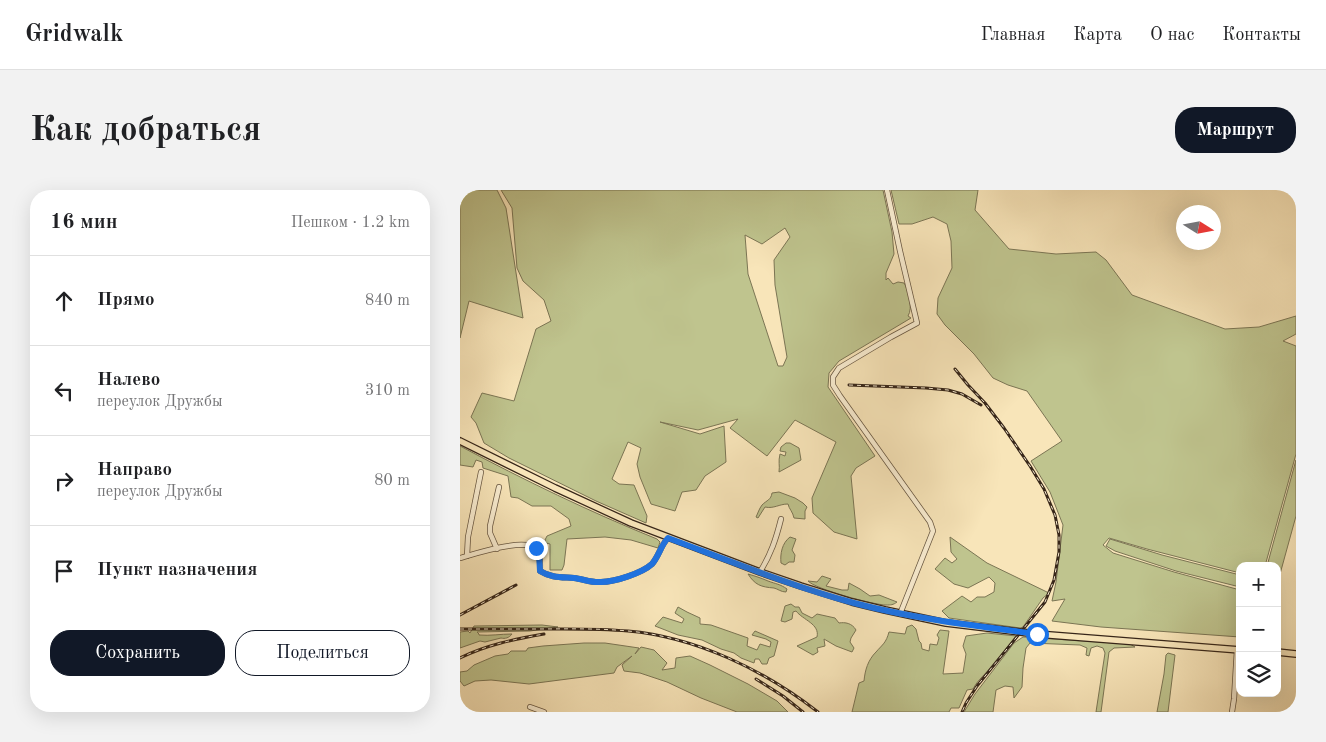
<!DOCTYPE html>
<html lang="ru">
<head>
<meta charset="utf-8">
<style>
	:root { --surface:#fff; --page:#f2f2f2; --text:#202124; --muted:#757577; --line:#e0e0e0; --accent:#111827 }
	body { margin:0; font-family:"Old Standard TT",serif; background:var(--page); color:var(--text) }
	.controls { position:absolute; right:15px; bottom:15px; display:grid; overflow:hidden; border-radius:10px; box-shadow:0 5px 20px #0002 }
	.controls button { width:45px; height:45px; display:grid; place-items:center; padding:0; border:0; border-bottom:1px solid var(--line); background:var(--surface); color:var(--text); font:25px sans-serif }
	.compass { position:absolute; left:716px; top:15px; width:45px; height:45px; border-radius:50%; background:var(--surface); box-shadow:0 5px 20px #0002; rotate:101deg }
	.stop { position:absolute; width:15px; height:15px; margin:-11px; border:4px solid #1a73e8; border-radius:50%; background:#fff }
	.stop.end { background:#1a73e8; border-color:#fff; box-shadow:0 1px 5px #0008 }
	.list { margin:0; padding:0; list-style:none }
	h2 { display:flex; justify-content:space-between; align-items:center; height:65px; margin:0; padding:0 20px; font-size:21px }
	h2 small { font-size:16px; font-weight:400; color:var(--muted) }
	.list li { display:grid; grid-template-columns:32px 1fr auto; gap:15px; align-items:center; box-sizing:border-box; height:90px; padding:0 20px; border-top:1px solid var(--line) }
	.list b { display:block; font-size:19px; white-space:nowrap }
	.list p { margin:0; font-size:16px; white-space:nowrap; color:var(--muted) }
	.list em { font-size:16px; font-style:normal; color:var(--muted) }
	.actions { display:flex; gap:10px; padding:15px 20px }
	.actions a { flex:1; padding:11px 0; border:1px solid var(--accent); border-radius:20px; text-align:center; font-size:18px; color:var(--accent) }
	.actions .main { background:var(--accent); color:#fff }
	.icon { flex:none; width:28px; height:28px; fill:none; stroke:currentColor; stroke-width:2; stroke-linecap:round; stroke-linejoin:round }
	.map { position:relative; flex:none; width:836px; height:522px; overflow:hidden; border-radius:20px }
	header { display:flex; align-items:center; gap:30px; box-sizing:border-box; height:70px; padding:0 25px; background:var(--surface); border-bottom:1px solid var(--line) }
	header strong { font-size:24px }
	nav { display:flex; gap:28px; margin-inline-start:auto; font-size:18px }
	.intro { display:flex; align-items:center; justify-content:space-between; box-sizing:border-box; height:120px; padding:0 30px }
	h1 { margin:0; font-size:35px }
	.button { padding:12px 22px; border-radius:20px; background:var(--accent); color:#fff; font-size:18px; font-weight:700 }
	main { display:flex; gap:30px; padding:0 30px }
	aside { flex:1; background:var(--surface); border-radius:20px; box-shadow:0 5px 20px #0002 }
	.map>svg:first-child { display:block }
	.green { fill:#bfc48e; stroke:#7b7554; fill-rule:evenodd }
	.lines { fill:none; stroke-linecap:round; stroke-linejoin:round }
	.minor-casing { stroke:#675641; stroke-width:6 }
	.major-casing { stroke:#372619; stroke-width:8 }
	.minor { stroke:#faeed2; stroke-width:4.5 }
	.major { stroke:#f8e5b9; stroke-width:5.5 }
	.rail-casing { stroke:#372619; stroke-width:3 }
	.rail { stroke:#faeed2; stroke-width:1; stroke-dasharray:4; stroke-linecap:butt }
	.route { stroke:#1a73e8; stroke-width:6 }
</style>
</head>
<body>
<header>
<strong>Gridwalk</strong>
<nav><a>Главная</a><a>Карта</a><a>О нас</a><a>Контакты</a></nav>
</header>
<div class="intro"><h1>Как добраться</h1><a class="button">Маршрут</a></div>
<main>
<aside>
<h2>16 мин<small>Пешком · 1.2 km</small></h2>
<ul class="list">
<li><svg class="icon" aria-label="ahead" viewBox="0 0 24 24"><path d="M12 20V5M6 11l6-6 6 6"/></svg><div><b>Прямо</b></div><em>840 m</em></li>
<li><svg class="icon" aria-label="left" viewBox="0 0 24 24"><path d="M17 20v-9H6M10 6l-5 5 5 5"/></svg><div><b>Налево</b><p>переулок Дружбы</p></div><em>310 m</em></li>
<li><svg class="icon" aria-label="right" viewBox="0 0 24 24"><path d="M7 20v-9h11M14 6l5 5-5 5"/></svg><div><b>Направо</b><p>переулок Дружбы</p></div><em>80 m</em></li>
<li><svg class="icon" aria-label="arrive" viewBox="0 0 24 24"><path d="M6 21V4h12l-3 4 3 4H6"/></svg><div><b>Пункт назначения</b></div></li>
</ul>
<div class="actions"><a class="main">Сохранить</a><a>Поделиться</a></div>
</aside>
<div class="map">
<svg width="836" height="522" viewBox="0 0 836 522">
	<rect width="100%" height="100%" fill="#f8e5b9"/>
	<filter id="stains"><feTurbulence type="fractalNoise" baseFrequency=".004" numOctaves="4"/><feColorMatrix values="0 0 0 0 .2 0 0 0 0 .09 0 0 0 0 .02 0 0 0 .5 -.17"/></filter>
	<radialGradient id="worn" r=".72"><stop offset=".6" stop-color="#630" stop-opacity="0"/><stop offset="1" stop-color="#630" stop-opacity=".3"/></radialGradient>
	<path class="green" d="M 0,0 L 37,0 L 46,18 L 63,128 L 9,111 L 0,148 Z
		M 41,0 L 423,0 L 432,42 L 434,64 L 426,83 L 426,90 L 428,88 L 433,94 L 438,92 L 444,93 C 449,101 453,118 448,126 L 451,128 L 379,171 L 369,183 L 368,197 L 415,266 L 396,278 L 391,286 L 397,349 L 374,342 L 353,323 L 352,308 L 376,252 L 335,230 L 307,266 L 270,238 L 278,229 L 238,240 L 200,232 L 240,244 L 264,236 L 266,272 L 245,286 L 236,300 L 222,302 L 215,321 L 191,314 L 180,287 L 177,274 L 181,258 L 168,252 L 152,289 L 159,294 L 174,295 L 187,326 L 186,333 L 136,311 L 49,268 L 24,253 L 16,233 L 11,227 L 22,203 L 54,211 L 76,139 L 91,131 L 84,110 L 63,91 L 57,78 L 52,18 ZM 325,38 L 330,47 L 314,70 L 315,95 L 327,167 L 323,176 L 318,176 L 288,84 L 285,45 L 302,54 Z
		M 431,0 L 518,0 L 515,20 L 549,59 L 596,64 L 636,62 L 646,70 L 672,105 L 765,139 L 799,137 L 836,126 L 836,144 L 823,151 L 836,156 L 836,264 L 805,376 L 780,376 L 780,383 L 687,359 L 649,348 L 643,355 L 653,363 L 714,382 L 780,400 L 780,447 L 641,437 L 592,431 L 605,409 L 592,411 L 596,392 L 603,335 L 590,302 L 571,271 L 602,251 L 567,201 L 548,195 L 533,188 L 514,164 L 485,135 L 477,124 L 478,108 L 492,78 L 491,51 L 487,34 L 473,27 L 452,34 L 439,34 Z
		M 326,253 L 330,253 L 339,258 L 341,270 L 319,282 C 320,275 318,272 320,264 L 325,266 L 326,262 L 320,261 L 321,257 Z
		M 0,256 C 64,290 130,322 197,349 L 200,352 L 198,358 L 171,350 L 145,347 L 107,349 L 104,375 L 102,380 L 90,380 L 90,354 L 86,353 L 85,350 L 87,346 L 111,336 L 109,329 L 91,316 L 72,316 L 58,308 L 51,307 L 48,286 L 23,278 L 22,272 L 16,270 L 13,277 L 0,275 Z
		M 836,270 L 836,326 L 817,395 L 817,376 L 807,376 Z
		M 319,302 L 335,308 L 343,313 L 347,317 L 345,321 L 345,329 L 334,328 C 333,322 329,319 328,314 C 319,314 314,319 305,317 L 298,328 L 296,327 C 298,323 299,319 302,315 C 307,310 311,310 312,303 Z
		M 330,347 L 336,349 L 332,360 L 335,365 L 334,372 L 329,372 L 325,375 L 321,373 C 320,364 322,353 330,347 Z
		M 490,347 L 527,373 L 589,403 L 583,408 L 563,437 L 560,438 L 489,428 L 482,421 L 502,406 L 511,412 L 517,407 L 525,407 L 534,402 L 535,393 L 529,387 L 508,398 L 494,394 L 475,379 L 485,368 L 492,373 L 497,369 L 491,362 Z
		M 650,349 L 702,365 L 780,385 L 780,397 L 716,381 L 655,361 L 646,356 Z
		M 288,384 C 295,386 301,388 308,391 C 316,394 320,394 327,399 L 326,402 C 321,402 318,399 314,398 C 301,397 295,395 288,384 Z
		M 362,386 L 371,389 L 366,396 L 382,400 L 388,400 L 389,393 L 400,399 L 410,406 L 419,405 L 437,412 C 433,415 431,415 426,415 C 414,415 355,399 348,391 L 357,392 Z
		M 331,414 L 335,417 L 339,417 L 342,423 L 352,428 L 357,424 L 375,428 L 379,433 C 385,432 392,433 396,440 L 391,448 L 390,452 L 394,458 L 392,462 L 376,456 L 364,449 L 365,456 L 357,458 L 358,462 L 353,465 L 337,456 L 357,447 C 360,434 343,430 336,421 L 333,422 L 332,429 L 325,432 L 321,431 L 325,416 Z
		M 218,417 L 227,422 L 240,428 L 240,434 L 251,435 L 288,448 L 287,456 L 297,460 L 300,454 L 310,457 L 311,452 L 306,449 L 292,445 L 295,441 L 318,451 L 314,466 L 309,468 L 307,474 L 302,474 L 299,469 L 295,469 L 294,473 L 281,468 L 274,463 L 261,459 L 242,450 L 218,445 L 195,436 L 203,427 L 222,433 L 224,429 L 215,423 Z
		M 82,435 L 98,437 L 70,441 L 17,442 L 19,444 L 19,445 C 30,446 40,444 52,444 C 49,448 45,449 41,448 L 25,452 L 20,451 L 0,458 L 0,442 L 8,441 L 10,443 L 14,436 Z
		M 452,435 L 456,439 L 459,451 L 461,453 L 462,459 L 469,461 L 470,454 L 477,455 L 479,448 L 477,445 L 480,440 L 489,441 L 483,484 L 503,483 L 506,464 L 503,456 L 506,446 L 527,443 L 556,446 C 549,455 541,465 534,474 C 527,483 518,489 513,499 L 507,500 L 499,518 L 491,518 L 489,522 L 392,522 L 399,493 L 404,491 C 405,480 408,470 416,462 C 423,454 426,453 429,442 L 445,444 L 447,437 Z
		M 563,447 L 670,454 L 675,457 L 654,458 L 649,462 L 641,522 L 636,522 L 645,463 L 643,458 L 637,456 L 631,458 L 629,466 L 626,465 L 627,458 L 620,455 L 570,453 L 566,458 L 563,478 L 562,497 L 554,508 L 553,497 L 545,496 L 536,500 L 533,522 L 504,522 L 515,504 L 554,453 Z
		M 124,453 L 145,453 L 179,458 L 175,464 L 181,457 L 194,460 L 207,473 L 202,480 L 215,478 L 216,468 L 230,466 L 250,475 L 288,494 L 317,511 L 328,522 L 277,522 L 241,508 L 207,492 L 180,483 L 164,481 L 162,475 L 172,466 L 157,477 L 154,483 L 69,494 L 31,490 L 15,491 L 4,496 L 0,491 L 0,482 L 7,481 L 14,475 L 35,466 L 48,464 L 51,461 L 66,461 L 68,458 L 83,456 Z
		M 708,463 L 715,465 L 708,522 L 697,522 L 704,484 L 706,465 Z"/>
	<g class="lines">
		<defs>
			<path id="minor" d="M 427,0 L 440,61 L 457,133 L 431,147 L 379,178 L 373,187 L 373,195 L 380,206 L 470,332 L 473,341 L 440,424
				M 37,359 L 30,343 L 30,336 L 39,297
				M 7,366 L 8,347 L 21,282
				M 0,368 C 14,364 66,347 76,359 C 81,364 80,374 80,381 C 91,388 102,387 114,388 C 123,389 132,393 141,392 C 155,392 182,383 192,374 C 199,366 201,355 208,348
				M 300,382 C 311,364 316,349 321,329
				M 70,517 L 84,522
				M 772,522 L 774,509 L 777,459"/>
			<path id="major" d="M 0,251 L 95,298 L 171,333 L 300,382 L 341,396 L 392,412 L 425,420 L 486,433 L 577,444 L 780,460
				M 817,462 L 836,464"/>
		</defs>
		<use href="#minor" class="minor-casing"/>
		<use href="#major" class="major-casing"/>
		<use href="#minor" class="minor"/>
		<use href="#major" class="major"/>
		<defs>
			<path id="rail" d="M 495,179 L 508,195 L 525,213 L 544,238 L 570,276 L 584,299 L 595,325 L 599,345 L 599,362 L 594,390 L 585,412 L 517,496 L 506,513 L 502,522
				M 389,195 L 466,198 L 488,200 L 502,204 L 521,215
				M 0,425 L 56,395
				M 0,439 C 24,439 48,439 72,439 C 104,439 136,438 168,441 C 236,447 304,480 358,522
				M 0,468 C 26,455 55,449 84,444
				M 296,489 L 323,506 L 343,522"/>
		</defs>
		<use href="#rail" class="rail-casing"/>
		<use href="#rail" class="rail"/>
	</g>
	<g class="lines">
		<path class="route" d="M 76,358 L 79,364 L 80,381 C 91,388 102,387 114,388 C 123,389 132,393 141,392 C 155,392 182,383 192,374 C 199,366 201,355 208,348 C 270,371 331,396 394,413 C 455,429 516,436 577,444"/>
	</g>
	<rect width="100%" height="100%" filter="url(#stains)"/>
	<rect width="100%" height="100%" fill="url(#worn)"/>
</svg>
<div class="controls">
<button>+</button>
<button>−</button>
<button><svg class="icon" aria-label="layers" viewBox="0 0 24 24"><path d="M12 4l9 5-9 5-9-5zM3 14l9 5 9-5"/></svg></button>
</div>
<svg class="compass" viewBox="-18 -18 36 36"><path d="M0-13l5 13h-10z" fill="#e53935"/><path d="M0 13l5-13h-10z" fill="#757577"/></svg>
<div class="stop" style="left:577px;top:444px"></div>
<div class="stop end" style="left:76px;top:358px"></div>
</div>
</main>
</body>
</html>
